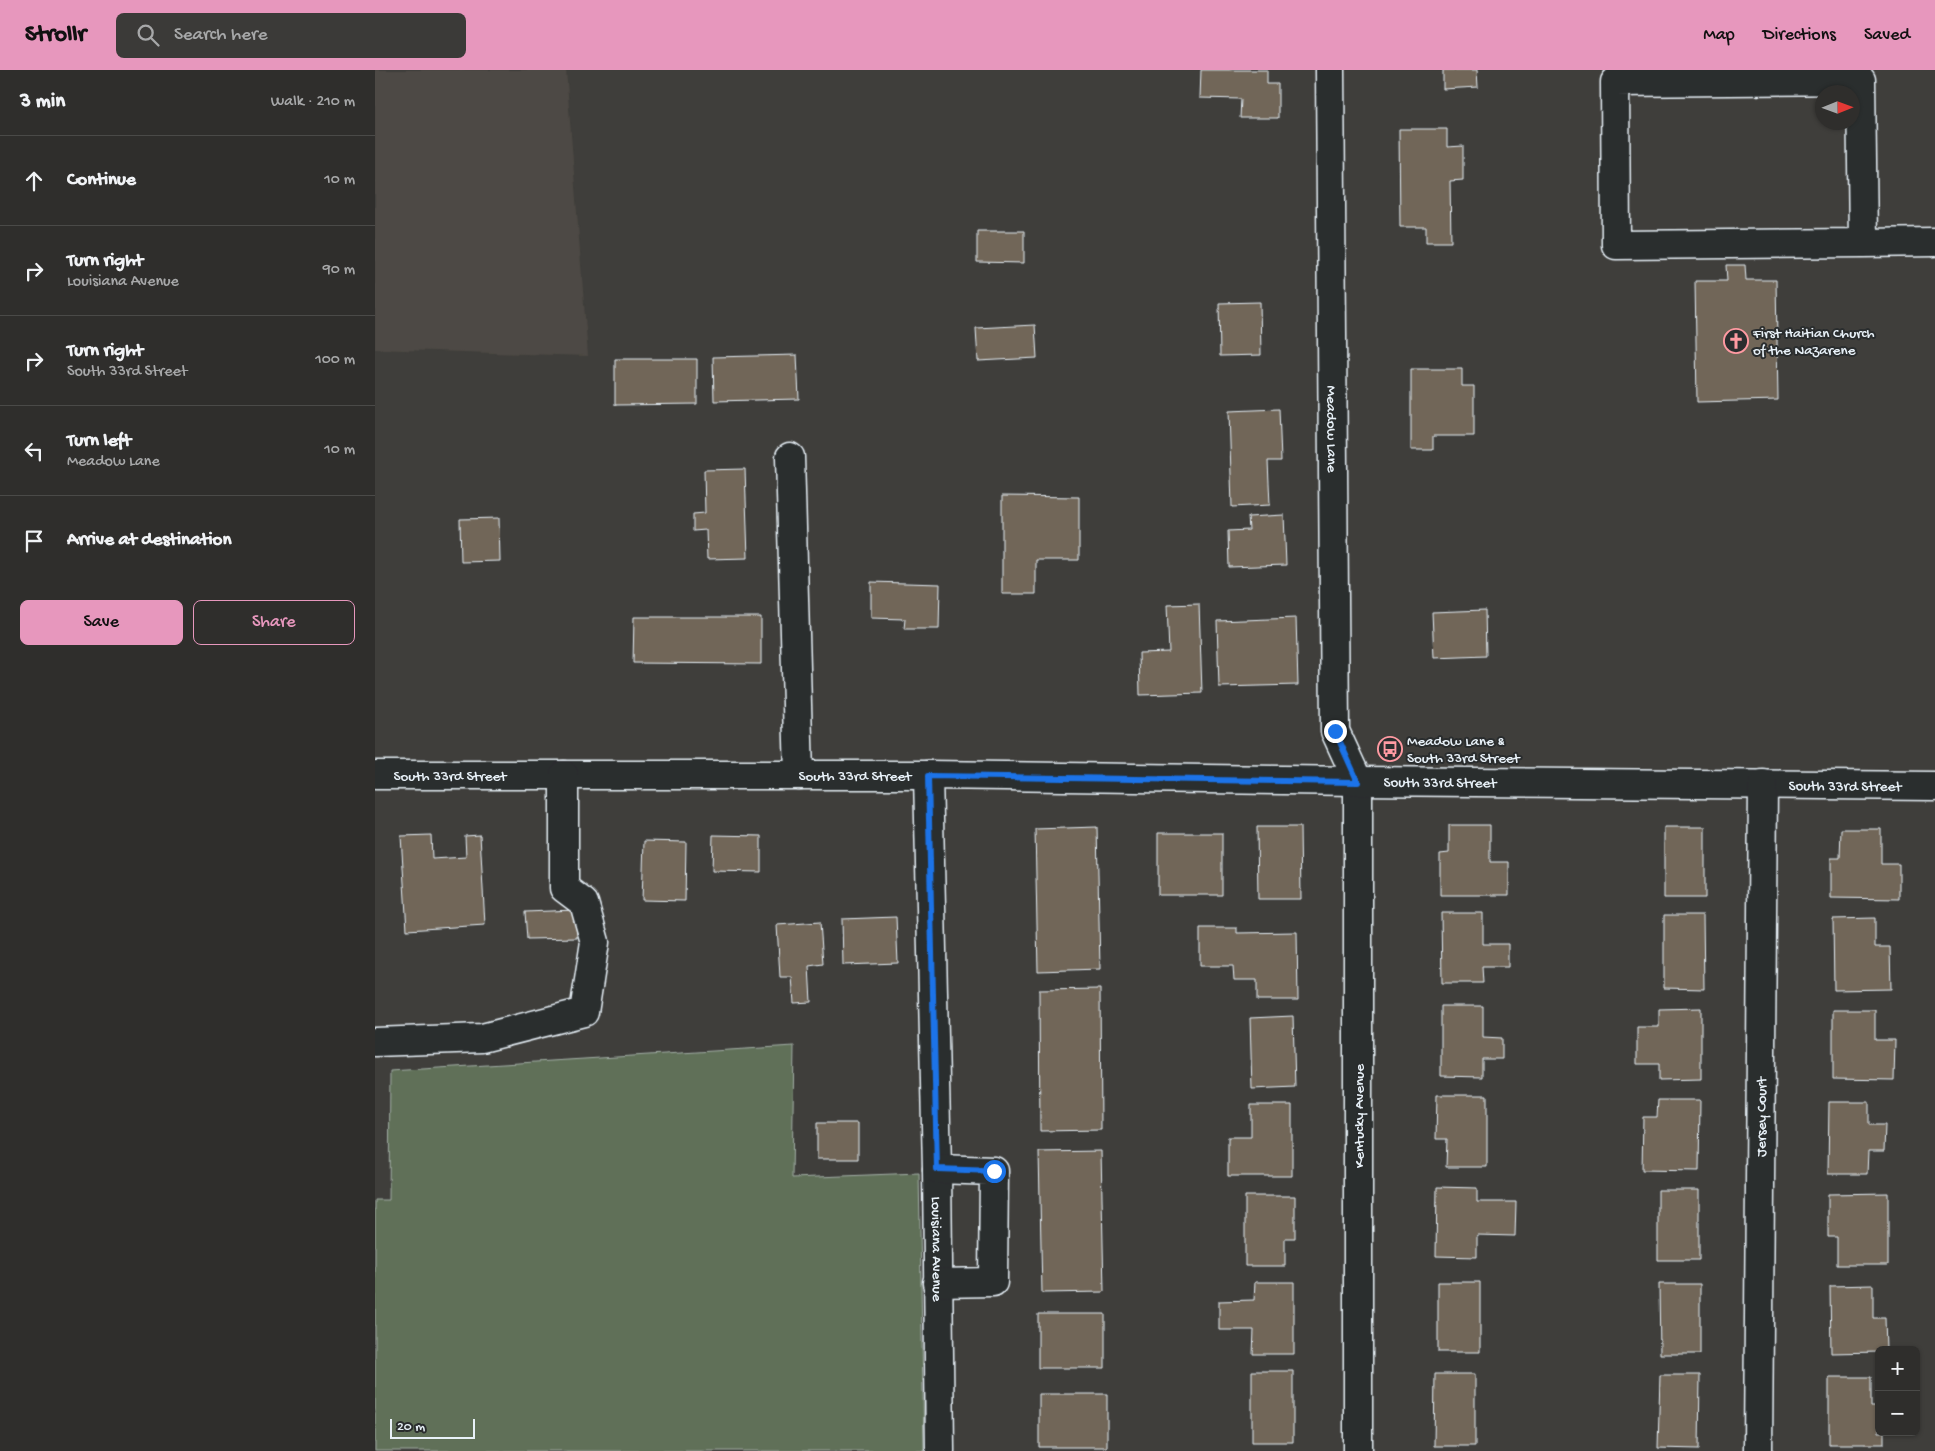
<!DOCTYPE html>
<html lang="en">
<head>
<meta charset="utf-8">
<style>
	:root { --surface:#2f2e2c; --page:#3b3a38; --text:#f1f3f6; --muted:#a7a8a9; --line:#4a4a48; --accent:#e797bd }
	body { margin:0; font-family:"Gochi Hand",sans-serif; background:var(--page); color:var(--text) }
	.controls { position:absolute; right:15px; bottom:15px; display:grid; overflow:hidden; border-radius:8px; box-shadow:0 1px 4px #0004 }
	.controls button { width:45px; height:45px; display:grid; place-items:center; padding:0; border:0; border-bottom:1px solid var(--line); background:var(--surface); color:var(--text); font:25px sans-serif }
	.compass { position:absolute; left:1440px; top:15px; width:45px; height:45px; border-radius:50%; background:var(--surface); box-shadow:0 1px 4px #0004; rotate:89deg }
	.scale { position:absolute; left:15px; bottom:12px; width:85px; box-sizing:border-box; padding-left:5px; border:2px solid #e8f1f8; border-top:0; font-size:14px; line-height:18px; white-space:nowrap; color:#e8f1f8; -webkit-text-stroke:4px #2a2d2e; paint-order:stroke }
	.stop { position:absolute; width:15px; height:15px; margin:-11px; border:4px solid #1a73e8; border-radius:50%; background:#fff }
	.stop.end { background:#1a73e8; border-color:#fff; box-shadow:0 1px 5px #0008 }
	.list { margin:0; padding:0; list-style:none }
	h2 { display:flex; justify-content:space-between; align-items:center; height:65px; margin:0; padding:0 20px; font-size:21px }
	h2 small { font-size:16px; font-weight:400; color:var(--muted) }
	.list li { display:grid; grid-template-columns:32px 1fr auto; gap:15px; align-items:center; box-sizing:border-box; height:90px; padding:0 20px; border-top:1px solid var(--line) }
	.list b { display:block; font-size:19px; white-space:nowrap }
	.list p { margin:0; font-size:16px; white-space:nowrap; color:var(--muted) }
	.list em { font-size:16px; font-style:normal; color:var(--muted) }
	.actions { display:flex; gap:10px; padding:15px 20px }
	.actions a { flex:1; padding:11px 0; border:1px solid var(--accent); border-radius:8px; text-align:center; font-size:18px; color:var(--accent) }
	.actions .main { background:var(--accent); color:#111 }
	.icon { flex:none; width:28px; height:28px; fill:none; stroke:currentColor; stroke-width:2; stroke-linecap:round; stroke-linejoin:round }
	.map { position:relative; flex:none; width:1560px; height:1381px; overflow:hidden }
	header { display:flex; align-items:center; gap:30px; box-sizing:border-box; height:70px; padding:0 25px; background:var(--accent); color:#111 }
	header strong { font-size:24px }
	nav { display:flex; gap:28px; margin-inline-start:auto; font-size:18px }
	.search { width:350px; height:45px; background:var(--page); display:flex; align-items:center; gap:12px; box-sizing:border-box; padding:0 18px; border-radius:8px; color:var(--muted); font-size:19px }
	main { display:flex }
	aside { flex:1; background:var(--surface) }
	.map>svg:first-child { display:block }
	.built { fill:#4e4a44 }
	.green { fill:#607058; stroke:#a4b0a8 }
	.building { fill:#716658; stroke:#e8f1f8 }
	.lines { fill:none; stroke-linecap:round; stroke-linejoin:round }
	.minor-casing { stroke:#e8f1f8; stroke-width:31 }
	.minor { stroke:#2a2d2e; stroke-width:28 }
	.route { stroke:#1a73e8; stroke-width:6 }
	.labels { text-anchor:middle; stroke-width:4; stroke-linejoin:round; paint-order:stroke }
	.poi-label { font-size:15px; fill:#e8f1f8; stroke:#2a2d2e; text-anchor:start }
	.street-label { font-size:15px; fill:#e8f1f8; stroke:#2a2d2e }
</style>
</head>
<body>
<header>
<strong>Strollr</strong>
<div class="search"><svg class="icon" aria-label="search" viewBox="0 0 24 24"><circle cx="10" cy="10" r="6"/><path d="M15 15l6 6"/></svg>Search here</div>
<nav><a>Map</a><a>Directions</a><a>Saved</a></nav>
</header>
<main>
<aside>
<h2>3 min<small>Walk · 210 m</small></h2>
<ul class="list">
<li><svg class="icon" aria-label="ahead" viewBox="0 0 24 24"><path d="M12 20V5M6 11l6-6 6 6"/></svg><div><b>Continue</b></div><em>10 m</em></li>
<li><svg class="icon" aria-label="right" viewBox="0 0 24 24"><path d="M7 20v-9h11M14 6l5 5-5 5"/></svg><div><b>Turn right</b><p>Louisiana Avenue</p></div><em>90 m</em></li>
<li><svg class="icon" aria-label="right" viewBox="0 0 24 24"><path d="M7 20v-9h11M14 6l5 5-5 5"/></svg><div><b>Turn right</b><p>South 33rd Street</p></div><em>100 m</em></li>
<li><svg class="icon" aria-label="left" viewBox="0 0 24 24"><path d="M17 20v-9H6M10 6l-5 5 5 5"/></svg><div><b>Turn left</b><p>Meadow Lane</p></div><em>10 m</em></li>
<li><svg class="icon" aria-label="arrive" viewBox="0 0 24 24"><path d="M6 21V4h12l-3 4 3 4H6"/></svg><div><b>Arrive at destination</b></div></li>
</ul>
<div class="actions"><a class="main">Save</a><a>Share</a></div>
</aside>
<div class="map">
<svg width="1560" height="1381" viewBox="0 0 1560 1381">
	<rect width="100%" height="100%" fill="#3f3e3b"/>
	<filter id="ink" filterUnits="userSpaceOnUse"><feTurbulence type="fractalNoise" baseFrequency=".02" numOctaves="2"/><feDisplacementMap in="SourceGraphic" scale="10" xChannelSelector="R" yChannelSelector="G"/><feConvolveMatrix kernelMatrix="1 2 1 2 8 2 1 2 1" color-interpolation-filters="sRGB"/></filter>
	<g filter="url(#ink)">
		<path class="built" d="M 0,0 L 191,0 L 213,286 L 0,279 Z"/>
		<path class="green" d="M 419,976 L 417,1108 L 544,1103 L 549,1381 L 0,1381 L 0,1130 L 14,1130 L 15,1001 Z"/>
		<path class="building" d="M 826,0 L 892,0 L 892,14 L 903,14 L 903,48 L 865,48 L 866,29 L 825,28 Z
			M 1068,0 L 1102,0 L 1103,17 L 1068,19 Z
			M 1024,59 L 1072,59 L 1072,77 L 1088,76 L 1088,110 L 1075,111 L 1076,172 L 1051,172 L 1051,157 L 1025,157 Z
			M 602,161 L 649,161 L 649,193 L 602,192 Z
			M 1351,195 L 1370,195 L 1371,210 L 1401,210 L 1403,330 L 1322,332 L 1320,211 L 1352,211 Z
			M 885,232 L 886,285 L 845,286 L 844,233 Z
			M 660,255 L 662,288 L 603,291 L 601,258 Z
			M 422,285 L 424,329 L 339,331 L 338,287 Z
			M 240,289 L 322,289 L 322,334 L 240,335 Z
			M 1036,299 L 1087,299 L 1087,316 L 1099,316 L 1099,366 L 1058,366 L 1058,380 L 1036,380 Z
			M 904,339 L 906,391 L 893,391 L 895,435 L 857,437 L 854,341 Z
			M 370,399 L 373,488 L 332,489 L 331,460 L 318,461 L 318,444 L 330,443 L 329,400 Z
			M 627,426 L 704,427 L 704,490 L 661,490 L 661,524 L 627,524 Z
			M 909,445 L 911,495 L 854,497 L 853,461 L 874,460 L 873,447 Z
			M 124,448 L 125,491 L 86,492 L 85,449 Z
			M 496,512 L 565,514 L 564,559 L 529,559 L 530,549 L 496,548 Z
			M 824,534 L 827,623 L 765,625 L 764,583 L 794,582 L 792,535 Z
			M 1110,540 L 1111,586 L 1059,588 L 1057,542 Z
			M 259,547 L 386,547 L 386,594 L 258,593 Z
			M 921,548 L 923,615 L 844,617 L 842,551 Z
			M 1074,755 L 1115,755 L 1115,792 L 1134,792 L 1134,825 L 1065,825 L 1065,784 L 1074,783 Z
			M 722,757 L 725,899 L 663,901 L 660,759 Z
			M 882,757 L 925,757 L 926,829 L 883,829 Z
			M 1289,757 L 1330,757 L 1330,828 L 1289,828 Z
			M 1466,759 L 1506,759 L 1506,794 L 1524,794 L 1524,829 L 1456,828 L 1456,788 L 1465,788 Z
			M 783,763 L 847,763 L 847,825 L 783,825 Z
			M 56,765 L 57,789 L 91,787 L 90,766 L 105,765 L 110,855 L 32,860 L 26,766 Z
			M 338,765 L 386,766 L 386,802 L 337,801 Z
			M 269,771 L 311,772 L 310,831 L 267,830 Z
			M 201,840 L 202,868 L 152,869 L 150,842 Z
			M 1066,843 L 1108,843 L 1108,874 L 1133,874 L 1133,897 L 1107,897 L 1108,913 L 1067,913 Z
			M 1289,845 L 1328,845 L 1329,919 L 1289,918 Z
			M 521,847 L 523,893 L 468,895 L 467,849 Z
			M 1500,848 L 1500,877 L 1515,877 L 1516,919 L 1459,920 L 1458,849 Z
			M 445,852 L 448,894 L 434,896 L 436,932 L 419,933 L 417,907 L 405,907 L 402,855 Z
			M 825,858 L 862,858 L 862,863 L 922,862 L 923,930 L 882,930 L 882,910 L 859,910 L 858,896 L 825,896 Z
			M 725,919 L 726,1060 L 665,1061 L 664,920 Z
			M 1066,936 L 1108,936 L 1108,967 L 1127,968 L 1127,989 L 1107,989 L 1107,1007 L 1066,1006 Z
			M 1326,938 L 1326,1009 L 1284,1010 L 1284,994 L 1262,994 L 1262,957 L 1284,957 L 1284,939 Z
			M 1458,940 L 1500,940 L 1500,970 L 1520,970 L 1519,1010 L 1458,1009 Z
			M 918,946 L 920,1017 L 877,1019 L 875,948 Z
			M 1062,1025 L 1112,1025 L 1112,1097 L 1071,1097 L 1072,1069 L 1061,1069 Z
			M 1283,1030 L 1325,1030 L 1324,1101 L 1267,1100 L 1268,1047 L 1282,1047 Z
			M 1454,1032 L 1494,1032 L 1494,1055 L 1510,1055 L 1509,1081 L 1493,1081 L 1492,1104 L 1453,1104 Z
			M 876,1035 L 917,1035 L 917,1106 L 853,1106 L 853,1067 L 876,1067 Z
			M 442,1053 L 483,1053 L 483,1089 L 442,1089 Z
			M 726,1081 L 729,1222 L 667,1223 L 664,1082 Z
			M 1062,1117 L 1102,1118 L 1102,1132 L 1141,1132 L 1140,1166 L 1102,1165 L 1102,1187 L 1061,1186 Z
			M 1283,1120 L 1324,1120 L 1324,1190 L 1283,1190 Z
			M 1513,1123 L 1513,1195 L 1462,1195 L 1462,1167 L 1453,1167 L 1453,1124 Z
			M 870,1126 L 920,1126 L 920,1168 L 910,1168 L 910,1196 L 870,1196 Z
			M 880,1212 L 919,1212 L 919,1284 L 878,1284 L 879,1260 L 844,1260 L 844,1231 L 879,1230 Z
			M 1063,1212 L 1105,1212 L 1105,1282 L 1063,1282 Z
			M 1284,1214 L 1325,1214 L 1325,1284 L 1285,1284 Z
			M 1498,1215 L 1498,1248 L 1510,1248 L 1511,1280 L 1504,1280 L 1504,1282 L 1456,1283 L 1455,1216 Z
			M 663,1244 L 730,1244 L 730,1298 L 663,1298 Z
			M 877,1301 L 918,1301 L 918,1372 L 877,1372 Z
			M 1060,1304 L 1100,1304 L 1100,1376 L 1059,1376 Z
			M 1285,1305 L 1325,1305 L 1324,1379 L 1283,1378 Z
			M 1454,1307 L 1496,1307 L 1496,1337 L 1504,1337 L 1504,1362 L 1509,1362 L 1509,1374 L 1454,1374 Z
			M 664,1324 L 732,1324 L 732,1377 L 664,1377 Z"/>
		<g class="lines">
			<defs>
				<g id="minor">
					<path id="s1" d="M 955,0 L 960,661 L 983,711 L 983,1381"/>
					<path d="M 1488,173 L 1486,10 L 1240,12 L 1241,175 L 1488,173 L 1560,172"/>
					<path d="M 415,387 L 424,705"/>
					<path id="s2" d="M 0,705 L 553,705 L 983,711 L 1560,716"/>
					<path id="s3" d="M 553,705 L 562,1099 L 565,1381"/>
					<path d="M 0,972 L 107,968 L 209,942 L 220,872 L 209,833 L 189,818 L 189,705"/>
					<path d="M 562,1099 L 619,1101 L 618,1212 L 562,1213"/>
					<path id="s4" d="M 1383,1381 L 1388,714"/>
				</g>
			</defs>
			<use href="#minor" class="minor-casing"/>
			<use href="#minor" class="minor"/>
		</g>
	</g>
	<g class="lines" filter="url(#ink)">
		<path class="route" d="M 619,1101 L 562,1099 L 553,706 L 983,712 L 960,661"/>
	</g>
	<defs>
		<symbol id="church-ring" viewBox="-11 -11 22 22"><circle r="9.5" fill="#2a2d2e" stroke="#ff9aa2" stroke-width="1.5"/><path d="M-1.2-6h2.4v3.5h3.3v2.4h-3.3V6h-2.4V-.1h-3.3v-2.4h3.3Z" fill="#ff9aa2"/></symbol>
		<symbol id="bus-ring" viewBox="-11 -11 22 22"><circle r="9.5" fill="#2a2d2e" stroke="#ff9aa2" stroke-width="1.5"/><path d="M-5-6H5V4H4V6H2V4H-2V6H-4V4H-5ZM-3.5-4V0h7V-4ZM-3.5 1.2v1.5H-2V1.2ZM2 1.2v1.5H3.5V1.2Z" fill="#ff9aa2"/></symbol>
	</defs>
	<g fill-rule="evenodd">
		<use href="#church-ring" x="1347" y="257" width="28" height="28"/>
		<use href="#bus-ring" x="1001" y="665" width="28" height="28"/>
	</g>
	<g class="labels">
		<g class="poi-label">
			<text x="1378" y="267">First Haitian Church<tspan x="1378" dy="17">of the Nazarene</tspan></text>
			<text x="1032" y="675">Meadow Lane &amp;<tspan x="1032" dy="17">South 33rd Street</tspan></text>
		</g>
		<g class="street-label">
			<text dy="5" stroke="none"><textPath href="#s1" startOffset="359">Meadow Lane</textPath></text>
			<text dy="5" stroke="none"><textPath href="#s2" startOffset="75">South 33rd Street</textPath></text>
			<text dy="5" stroke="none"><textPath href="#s2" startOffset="480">South 33rd Street</textPath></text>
			<text dy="5" stroke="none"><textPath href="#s2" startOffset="1065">South 33rd Street</textPath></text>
			<text dy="5" stroke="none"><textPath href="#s2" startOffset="1470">South 33rd Street</textPath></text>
			<text transform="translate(983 1046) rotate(-90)" y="5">Kentucky Avenue</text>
			<text dy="5" stroke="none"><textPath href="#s4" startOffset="334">Jersey Court</textPath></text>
			<text dy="5" stroke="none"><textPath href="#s3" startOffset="474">Louisiana Avenue</textPath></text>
		</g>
	</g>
</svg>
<div class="controls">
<button>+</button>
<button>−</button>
</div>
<svg class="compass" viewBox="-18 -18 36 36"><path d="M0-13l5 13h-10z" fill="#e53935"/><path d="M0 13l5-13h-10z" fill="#a7a8a9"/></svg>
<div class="scale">20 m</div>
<div class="stop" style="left:619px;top:1101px"></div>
<div class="stop end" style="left:960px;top:661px"></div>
</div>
</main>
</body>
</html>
